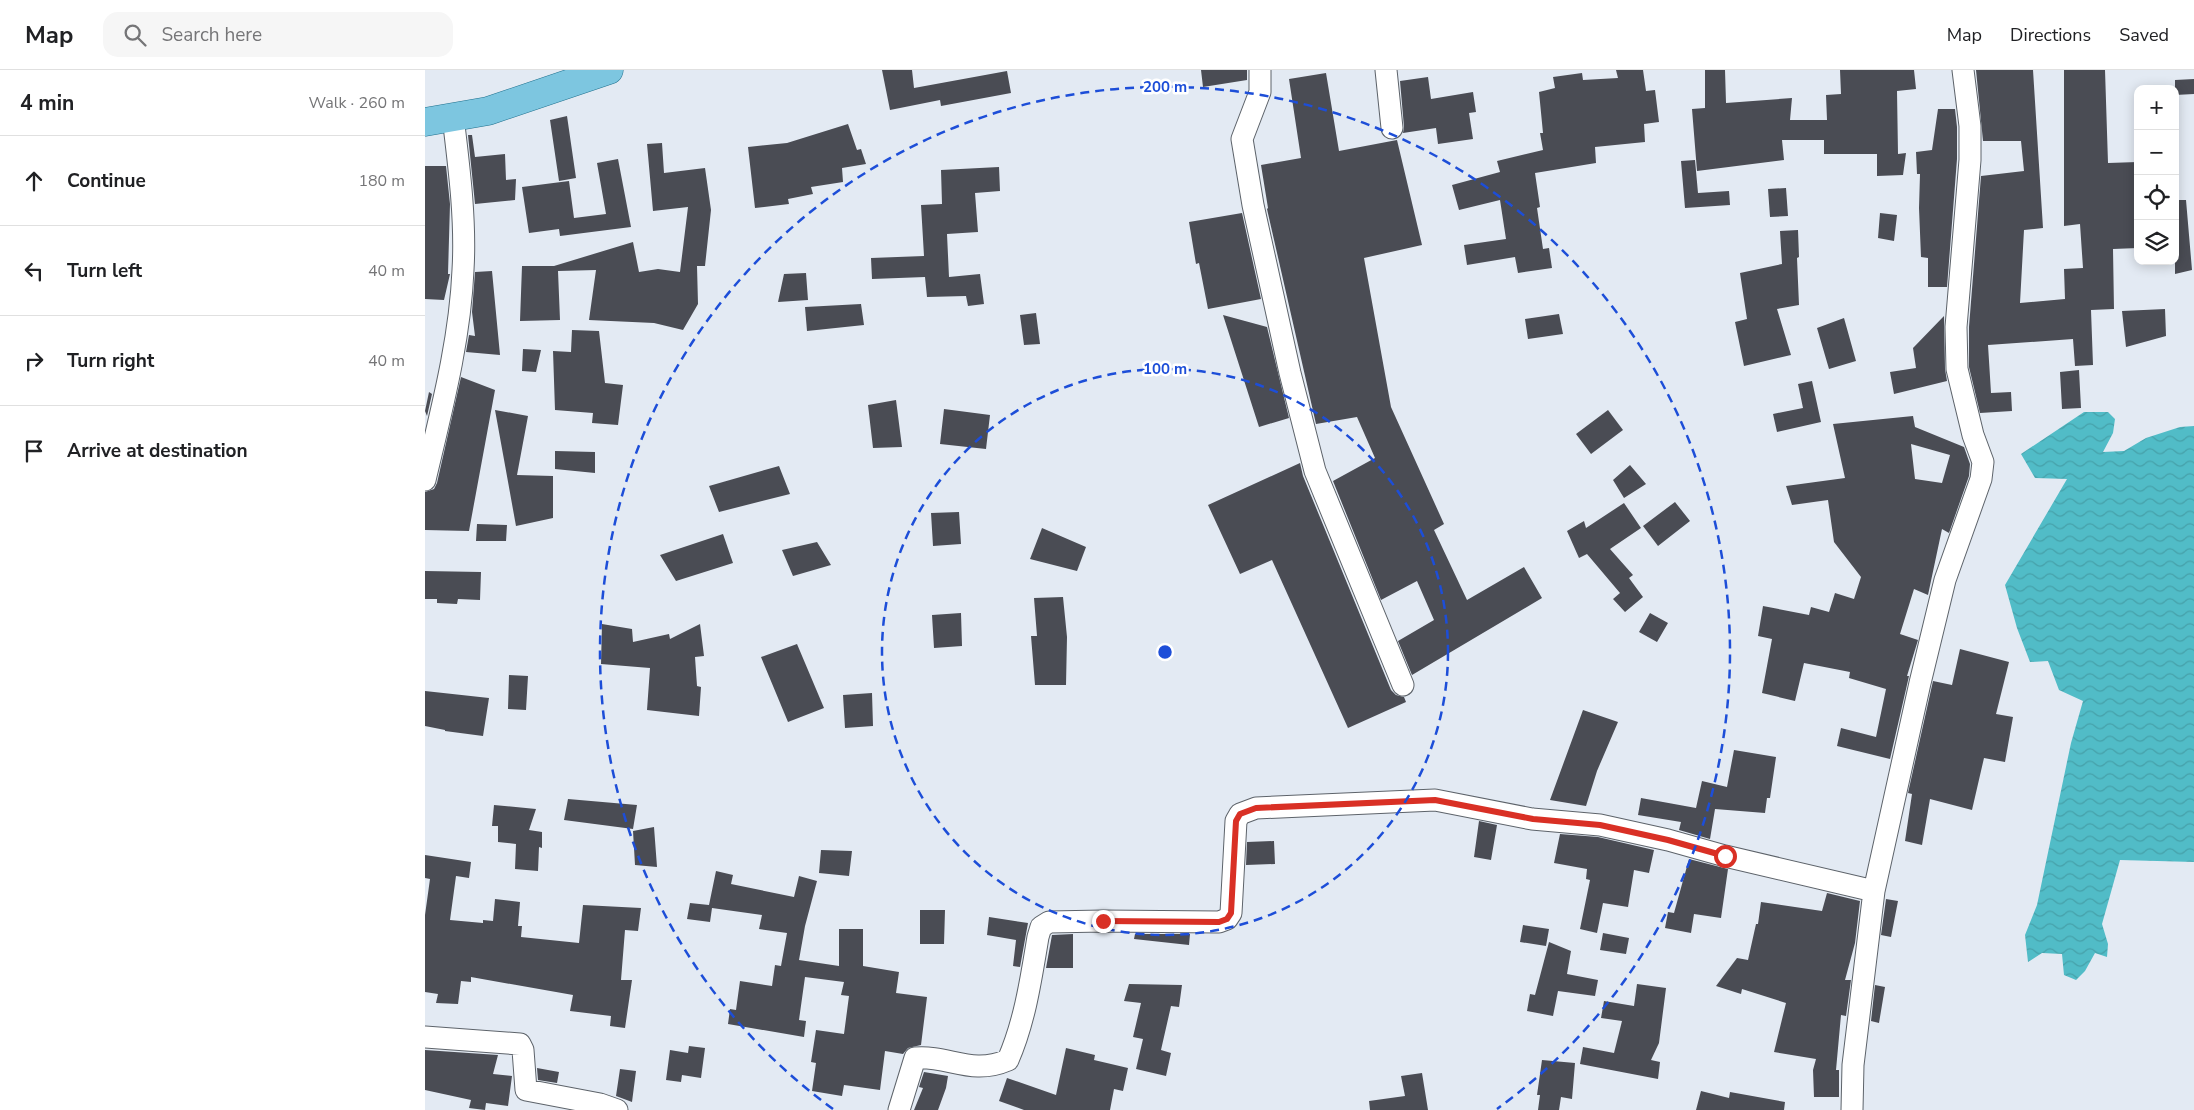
<!DOCTYPE html>
<html lang="en">
<head>
<meta charset="utf-8">
<style>
	:root { --surface:#fff; --page:#f6f6f6; --text:#202124; --muted:#757577; --line:#e0e0e0 }
	body { margin:0; font-family:"Nunito Sans",sans-serif; background:var(--page); color:var(--text) }
	.controls { position:absolute; right:15px; top:15px; display:grid; overflow:hidden; border-radius:10px; box-shadow:0 2px 12px #0003 }
	.controls button { width:45px; height:45px; display:grid; place-items:center; padding:0; border:0; border-bottom:1px solid var(--line); background:var(--surface); color:var(--text); font:25px sans-serif }
	.stop { position:absolute; width:15px; height:15px; margin:-11px; border:4px solid #d93025; border-radius:50%; background:#fff }
	.stop.end { background:#d93025; border-color:#fff; box-shadow:0 1px 5px #0008 }
	.list { margin:0; padding:0; list-style:none }
	h2 { display:flex; justify-content:space-between; align-items:center; height:65px; margin:0; padding:0 20px; font-size:21px }
	h2 small { font-size:16px; font-weight:400; color:var(--muted) }
	.list li { display:grid; grid-template-columns:32px 1fr auto; gap:15px; align-items:center; box-sizing:border-box; height:90px; padding:0 20px; border-top:1px solid var(--line) }
	.list b { display:block; font-size:19px; white-space:nowrap }
	.list em { font-size:16px; font-style:normal; color:var(--muted) }
	.icon { flex:none; width:28px; height:28px; fill:none; stroke:currentColor; stroke-width:2; stroke-linecap:round; stroke-linejoin:round }
	.map { position:relative; flex:none; width:1769px; height:1040px; overflow:hidden }
	header { display:flex; align-items:center; gap:30px; box-sizing:border-box; height:70px; padding:0 25px; background:var(--surface); border-bottom:1px solid var(--line) }
	header strong { font-size:24px }
	nav { display:flex; gap:28px; margin-inline-start:auto; font-size:18px }
	.search { width:350px; height:45px; background:var(--page); display:flex; align-items:center; gap:12px; box-sizing:border-box; padding:0 18px; border-radius:15px; color:var(--muted); font-size:19px }
	main { display:flex }
	aside { flex:1; background:var(--surface) }
	.map>svg:first-child { display:block }
	.water { fill:url(#water-waves) }
	.building { fill:#4a4c54; fill-rule:evenodd }
	.lines { fill:none; stroke-linecap:round; stroke-linejoin:round }
	.minor-casing { stroke:#5d636a; stroke-width:23 }
	.major-casing { stroke:#20708d; stroke-width:29 }
	.minor { stroke:#fff; stroke-width:21 }
	.major { stroke:#7dc6e0; stroke-width:28 }
	.route { stroke:#d93025; stroke-width:6 }
	.ring { fill:none; stroke:#1d4ed8; stroke-width:2.5; stroke-dasharray:9 6 }
	.centre { fill:#1d4ed8; stroke:#fff; stroke-width:2.5 }
	.ring-label { font-size:15px; text-anchor:middle; font-weight:bold; fill:#1d4ed8; stroke:#fff; stroke-width:5; stroke-linejoin:round; paint-order:stroke }
</style>
</head>
<body>
<header>
<strong>Map</strong>
<div class="search"><svg class="icon" aria-label="search" viewBox="0 0 24 24"><circle cx="10" cy="10" r="6"/><path d="M15 15l6 6"/></svg>Search here</div>
<nav><a>Map</a><a>Directions</a><a>Saved</a></nav>
</header>
<main>
<aside>
<h2>4 min<small>Walk · 260 m</small></h2>
<ul class="list">
<li><svg class="icon" aria-label="ahead" viewBox="0 0 24 24"><path d="M12 20V5M6 11l6-6 6 6"/></svg><div><b>Continue</b></div><em>180 m</em></li>
<li><svg class="icon" aria-label="left" viewBox="0 0 24 24"><path d="M17 20v-9H6M10 6l-5 5 5 5"/></svg><div><b>Turn left</b></div><em>40 m</em></li>
<li><svg class="icon" aria-label="right" viewBox="0 0 24 24"><path d="M7 20v-9h11M14 6l5 5-5 5"/></svg><div><b>Turn right</b></div><em>40 m</em></li>
<li><svg class="icon" aria-label="arrive" viewBox="0 0 24 24"><path d="M6 21V4h12l-3 4 3 4H6"/></svg><div><b>Arrive at destination</b></div></li>
</ul>
</aside>
<div class="map">
<svg width="1769" height="1040" viewBox="0 0 1769 1040">
	<defs>
		<pattern id="water-waves" width="16" height="10" patternUnits="userSpaceOnUse" patternTransform="scale(1.25)"><rect width="16" height="10" fill="#51bcc7"/><path d="M0 5q4-4 8 0t8 0" fill="none" stroke="#46a1aa"/></pattern>
	</defs>
	<rect width="100%" height="100%" fill="#e3eaf3"/>
	<path class="water" d="M 1659,342 L 1683,342 L 1690,349 L 1688,363 L 1678,382 L 1699,381 L 1721,368 L 1755,357 L 1769,356 L 1769,792 L 1695,790 L 1677,854 L 1683,874 L 1682,887 L 1670,883 L 1660,901 L 1651,910 L 1639,905 L 1637,884 L 1617,883 L 1603,892 L 1600,865 L 1612,835 L 1646,673 L 1658,631 L 1634,620 L 1623,591 L 1605,592 L 1592,558 L 1580,515 L 1642,409 L 1610,408 L 1596,384 Z"/>
	<path class="building" d="M 457,0 L 487,0 L 489,18 L 582,1 L 586,23 L 516,36 L 515,30 L 465,40 Z
		M 776,0 L 822,0 L 822,10 L 778,17 Z
		M 1191,0 L 1218,0 L 1221,21 L 1230,20 L 1234,52 L 1219,54 L 1220,72 L 1170,77 L 1171,93 L 1110,103 L 1115,137 L 1112,138 L 1118,179 L 1124,178 L 1127,198 L 1093,203 L 1090,187 L 1042,195 L 1039,175 L 1081,169 L 1075,130 L 1034,140 L 1027,115 L 1075,102 L 1072,91 L 1118,80 L 1115,63 L 1118,63 L 1114,22 L 1130,18 L 1128,7 L 1157,3 L 1158,10 L 1193,8 Z
		M 1280,0 L 1300,0 L 1301,33 L 1367,28 L 1365,50 L 1402,50 L 1401,25 L 1416,24 L 1415,0 L 1489,0 L 1491,19 L 1472,21 L 1473,84 L 1481,83 L 1478,105 L 1452,106 L 1452,84 L 1399,84 L 1399,70 L 1357,70 L 1359,90 L 1272,101 L 1267,39 L 1280,38 Z
		M 1551,0 L 1608,0 L 1618,158 L 1599,160 L 1595,233 L 1640,229 L 1639,199 L 1658,198 L 1655,154 L 1639,156 L 1639,0 L 1680,0 L 1683,93 L 1713,92 L 1713,178 L 1688,179 L 1689,239 L 1666,240 L 1668,295 L 1650,296 L 1648,269 L 1563,275 L 1566,323 L 1586,322 L 1587,341 L 1555,343 L 1544,297 L 1544,257 L 1556,106 L 1599,101 L 1596,71 L 1558,71 Z
		M 901,3 L 914,81 L 972,70 L 997,175 L 939,188 L 966,337 L 1019,454 L 1009,460 L 1042,530 L 1099,497 L 1117,528 L 987,605 L 973,571 L 1009,550 L 992,511 L 956,530 L 908,411 L 950,388 L 932,347 L 891,354 L 842,139 L 843,138 L 836,95 L 876,88 L 864,9 Z
		M 1003,7 L 1006,29 L 1048,22 L 1051,42 L 1044,43 L 1048,69 L 1013,74 L 1011,58 L 978,63 L 979,57 L 975,11 Z
		M 1769,9 L 1769,24 L 1750,25 L 1750,10 Z
		M 1513,39 L 1530,39 L 1532,57 L 1532,89 L 1522,217 L 1503,217 L 1503,188 L 1496,187 L 1494,138 L 1495,104 L 1492,104 L 1491,82 L 1507,80 Z
		M 142,46 L 151,108 L 134,111 L 125,50 Z
		M 423,54 L 432,80 L 436,79 L 441,94 L 417,98 L 418,112 L 386,117 L 388,124 L 363,129 L 364,134 L 330,138 L 323,77 L 362,73 Z
		M 43,65 L 47,65 L 50,87 L 80,84 L 81,110 L 91,109 L 90,130 L 50,134 Z
		M 237,73 L 239,103 L 280,98 L 286,140 L 280,196 L 272,196 L 273,234 L 258,260 L 229,253 L 164,250 L 171,200 L 133,201 L 135,250 L 95,251 L 97,196 L 129,196 L 208,172 L 214,202 L 233,199 L 255,202 L 263,137 L 228,141 L 222,74 Z
		M 193,89 L 206,157 L 135,166 L 134,159 L 104,163 L 97,117 L 144,111 L 149,148 L 181,144 L 172,93 Z
		M 1270,90 L 1273,123 L 1304,121 L 1305,135 L 1260,138 L 1256,91 Z
		M 0,96 L 21,96 L 25,134 L 23,204 L 25,204 L 19,230 L 0,229 Z
		M 574,97 L 575,121 L 550,123 L 553,162 L 522,164 L 524,207 L 555,204 L 559,234 L 543,236 L 541,226 L 502,227 L 500,207 L 447,209 L 446,188 L 499,186 L 496,135 L 517,134 L 516,100 Z
		M 1361,118 L 1363,146 L 1345,147 L 1343,119 Z
		M 1750,130 L 1761,130 L 1767,200 L 1750,204 Z
		M 817,143 L 836,229 L 783,239 L 774,193 L 771,194 L 764,152 Z
		M 1455,143 L 1472,145 L 1469,171 L 1453,168 Z
		M 1373,160 L 1374,187 L 1372,188 L 1374,235 L 1352,239 L 1366,285 L 1319,296 L 1310,252 L 1322,249 L 1315,203 L 1357,194 L 1355,161 Z
		M 67,201 L 75,285 L 41,282 L 44,265 L 50,266 L 47,242 L 50,202 Z
		M 381,203 L 383,230 L 353,232 L 359,204 Z
		M 436,234 L 439,255 L 382,261 L 380,237 Z
		M 1740,239 L 1741,266 L 1701,277 L 1697,241 Z
		M 611,243 L 615,274 L 599,275 L 595,245 Z
		M 1134,244 L 1138,264 L 1103,269 L 1100,249 Z
		M 798,245 L 842,257 L 864,348 L 834,357 Z
		M 1519,246 L 1520,299 L 1522,311 L 1469,324 L 1465,302 L 1491,298 L 1488,278 Z
		M 1419,248 L 1431,291 L 1404,299 L 1392,258 Z
		M 147,260 L 174,261 L 180,313 L 198,315 L 193,355 L 167,353 L 168,343 L 130,340 L 128,281 L 146,282 Z
		M 98,279 L 116,280 L 111,302 L 97,301 Z
		M 1654,300 L 1656,338 L 1637,339 L 1635,302 Z
		M 36,307 L 70,320 L 44,461 L 0,460 L 0,422 L 9,419 L 12,413 Z
		M 1387,311 L 1396,352 L 1352,362 L 1348,344 L 1378,338 L 1373,314 Z
		M 4,322 L 7,324 L 2,346 L 0,341 Z
		M 471,330 L 477,377 L 448,378 L 443,335 Z
		M 519,339 L 565,345 L 561,379 L 515,374 Z
		M 70,340 L 103,346 L 92,405 L 128,406 L 128,448 L 91,456 Z
		M 1183,340 L 1198,360 L 1166,384 L 1151,364 Z
		M 1488,346 L 1490,357 L 1539,377 L 1545,394 L 1544,406 L 1524,463 L 1517,459 L 1503,525 L 1489,519 L 1475,564 L 1493,570 L 1482,606 L 1484,606 L 1465,689 L 1412,676 L 1416,658 L 1451,667 L 1461,619 L 1424,608 L 1425,602 L 1379,593 L 1370,631 L 1337,623 L 1347,569 L 1333,566 L 1338,536 L 1384,545 L 1386,537 L 1404,542 L 1410,523 L 1429,529 L 1436,507 L 1409,472 L 1403,430 L 1367,435 L 1361,416 L 1420,408 L 1408,354 ZM 1486,374 L 1525,385 L 1517,413 L 1490,409 Z
		M 130,381 L 170,382 L 170,403 L 130,399 Z
		M 875,393 L 878,406 L 966,620 L 971,625 L 979,627 L 981,632 L 923,658 L 847,490 L 815,504 L 783,435 Z
		M 1205,395 L 1221,414 L 1199,428 L 1188,410 Z
		M 354,396 L 365,424 L 294,442 L 284,416 Z
		M 1250,432 L 1265,451 L 1233,476 L 1218,456 Z
		M 1199,433 L 1216,458 L 1185,479 L 1208,505 L 1204,508 L 1218,527 L 1200,542 L 1188,529 L 1195,523 L 1162,484 L 1154,488 L 1142,461 L 1159,451 L 1161,458 Z
		M 534,442 L 536,474 L 508,476 L 506,443 Z
		M 52,454 L 82,455 L 81,471 L 51,471 Z
		M 617,458 L 661,477 L 652,501 L 605,489 Z
		M 298,464 L 308,493 L 251,511 L 235,485 Z
		M 392,472 L 406,495 L 368,506 L 357,480 Z
		M 0,501 L 56,502 L 55,530 L 33,529 L 32,534 L 12,533 L 12,529 L 0,529 Z
		M 638,527 L 642,567 L 641,615 L 610,615 L 606,566 L 612,566 L 609,528 Z
		M 536,543 L 537,576 L 509,578 L 507,545 Z
		M 1225,543 L 1243,553 L 1232,572 L 1214,562 Z
		M 177,554 L 207,559 L 208,572 L 244,564 L 245,569 L 275,554 L 279,586 L 270,587 L 272,616 L 276,617 L 274,646 L 222,640 L 225,598 L 176,594 Z
		M 372,574 L 399,638 L 363,652 L 336,587 Z
		M 1535,579 L 1584,592 L 1571,644 L 1588,647 L 1580,692 L 1559,688 L 1547,740 L 1505,729 L 1497,775 L 1480,771 L 1487,724 L 1483,723 L 1508,611 L 1527,615 Z
		M 84,605 L 103,606 L 101,640 L 83,639 Z
		M 0,621 L 64,628 L 58,666 L 20,661 L 20,660 L 0,656 Z
		M 447,623 L 448,656 L 420,658 L 418,625 Z
		M 1158,640 L 1193,652 L 1172,701 L 1161,736 L 1125,730 Z
		M 1309,680 L 1351,687 L 1345,728 L 1342,728 L 1340,743 L 1290,739 L 1285,769 L 1254,760 L 1256,752 L 1213,745 L 1216,728 L 1271,738 L 1277,711 L 1302,717 Z
		M 143,729 L 212,735 L 208,759 L 139,750 Z
		M 69,735 L 111,739 L 104,760 L 117,762 L 117,778 L 114,777 L 113,801 L 90,799 L 91,774 L 73,772 L 73,756 L 67,756 Z
		M 1054,751 L 1072,755 L 1066,790 L 1049,787 Z
		M 229,757 L 232,797 L 210,795 L 208,761 Z
		M 1135,764 L 1173,767 L 1229,780 L 1224,803 L 1209,800 L 1203,837 L 1178,833 L 1172,863 L 1155,859 L 1165,810 L 1161,809 L 1162,799 L 1129,793 Z
		M 849,771 L 850,794 L 821,795 L 822,772 Z
		M 396,780 L 427,781 L 424,806 L 394,803 Z
		M 0,785 L 46,792 L 44,808 L 31,806 L 25,850 L 58,853 L 58,850 L 68,851 L 70,829 L 95,832 L 93,856 L 97,856 L 96,867 L 154,873 L 158,835 L 216,838 L 213,861 L 200,860 L 196,910 L 207,910 L 200,958 L 185,956 L 186,946 L 145,941 L 148,925 L 46,907 L 46,912 L 36,911 L 33,934 L 11,933 L 13,924 L 0,922 L 0,845 L 5,809 L 0,808 Z
		M 1264,789 L 1303,799 L 1296,848 L 1269,844 L 1266,863 L 1240,858 L 1243,842 L 1249,843 Z
		M 291,801 L 308,805 L 306,814 L 369,827 L 374,806 L 392,811 L 380,856 L 374,890 L 414,896 L 414,859 L 438,859 L 438,896 L 474,902 L 471,923 L 502,927 L 496,975 L 483,978 L 478,984 L 460,981 L 455,1020 L 419,1015 L 417,1026 L 387,1021 L 391,993 L 386,992 L 391,960 L 419,964 L 424,926 L 416,925 L 419,912 L 380,907 L 374,950 L 381,951 L 379,967 L 303,954 L 305,939 L 311,940 L 315,911 L 347,916 L 350,895 L 356,896 L 362,863 L 334,859 L 337,845 L 287,838 L 285,852 L 262,849 L 265,833 L 284,835 Z
		M 1402,823 L 1435,831 L 1430,873 L 1420,910 L 1426,910 L 1421,946 L 1416,945 L 1411,1000 L 1414,1000 L 1414,1027 L 1389,1027 L 1388,1000 L 1391,989 L 1349,982 L 1361,933 L 1317,919 L 1316,924 L 1291,916 L 1312,888 L 1323,890 L 1331,854 L 1333,854 L 1336,832 L 1397,841 Z
		M 1461,829 L 1473,831 L 1466,867 L 1456,865 Z
		M 495,840 L 520,840 L 519,874 L 495,874 Z
		M 564,847 L 603,853 L 595,897 L 588,896 L 591,870 L 562,865 Z
		M 1098,855 L 1124,859 L 1121,876 L 1095,872 Z
		M 1178,863 L 1204,868 L 1201,884 L 1175,880 Z
		M 648,864 L 648,898 L 621,898 L 627,865 Z
		M 710,864 L 765,864 L 764,875 L 709,869 Z
		M 1124,872 L 1146,881 L 1142,904 L 1173,910 L 1170,926 L 1133,921 L 1128,946 L 1102,941 L 1105,924 L 1110,925 Z
		M 704,914 L 757,915 L 754,937 L 746,936 L 736,980 L 746,983 L 741,1006 L 711,999 L 718,969 L 708,967 L 716,933 L 699,931 Z
		M 1212,914 L 1241,918 L 1234,973 L 1226,990 L 1235,992 L 1233,1009 L 1155,994 L 1158,977 L 1189,983 L 1197,951 L 1176,948 L 1179,931 L 1209,936 Z
		M 1450,915 L 1460,917 L 1454,953 L 1446,951 Z
		M 264,976 L 280,978 L 276,1008 L 257,1005 L 256,1012 L 241,1010 L 245,980 L 263,983 Z
		M 641,978 L 670,985 L 669,990 L 703,998 L 698,1021 L 689,1019 L 685,1040 L 599,1040 L 574,1031 L 582,1008 L 631,1025 Z
		M 0,980 L 73,985 L 68,1004 L 87,1006 L 83,1036 L 61,1033 L 60,1040 L 44,1038 L 46,1030 L 0,1020 Z
		M 1117,990 L 1150,993 L 1147,1029 L 1136,1027 L 1134,1040 L 1113,1040 L 1115,1025 L 1112,1025 Z
		M 112,998 L 134,1002 L 132,1013 L 113,1010 Z
		M 195,999 L 211,1001 L 207,1032 L 191,1026 Z
		M 499,1002 L 523,1006 L 521,1018 L 513,1040 L 489,1040 L 498,1018 L 494,1017 Z
		M 997,1003 L 1003,1040 L 945,1040 L 944,1031 L 980,1026 L 976,1006 Z
		M 1276,1021 L 1304,1028 L 1305,1022 L 1360,1032 L 1359,1040 L 1271,1040 Z"/>
	<g class="lines">
		<defs>
			<path id="minor" d="M 835,0 L 835,22 L 817,69 L 828,135 L 865,303 L 890,401 L 978,615
				M 961,0 L 967,58
				M 0,410 C 16,342 35,271 38,200 C 41,150 34,97 28,47
				M 0,967 L 95,974 L 98,980 L 101,1020 L 175,1034 L 192,1040
				M 474,1040 L 490,988 C 524,985 546,1006 583,990 C 600,951 606,909 613,867 L 616,857 L 624,852 L 678,851 L 794,852 L 802,849 L 806,843 L 811,751 L 815,744 L 831,738 L 1010,730 L 1107,749 L 1175,755 L 1243,770 L 1300,786 L 1449,821
				M 1427,1040 L 1428,995 L 1449,821 L 1495,613 L 1520,510 L 1556,409 L 1558,392 L 1548,365 L 1532,299 L 1531,257 L 1545,90 L 1545,56 L 1538,0"/>
			<path id="major" d="M 0,52 L 63,41 L 184,0"/>
		</defs>
		<use href="#minor" class="minor-casing"/>
		<use href="#major" class="major-casing"/>
		<use href="#minor" class="minor"/>
		<use href="#major" class="major"/>
	</g>
	<g class="lines">
		<path class="route" d="M 678,851 L 794,852 L 802,849 L 806,843 L 811,751 L 815,744 L 831,738 L 1010,730 L 1108,749 L 1175,755 L 1243,770 L 1300,786"/>
	</g>
	<g class="ring">
		<circle cx="740" cy="582" r="283"/>
		<path d="M408 1039A565 565 0 1 1 1072 1039"/>
	</g>
	<circle cx="740" cy="582" r="8" class="centre"/>
	<g class="ring-label">
		<text x="740" y="22">200 m</text>
		<text x="740" y="304">100 m</text>
	</g>
</svg>
<div class="controls">
<button>+</button>
<button>−</button>
<button><svg class="icon" aria-label="locate" viewBox="0 0 24 24"><circle cx="12" cy="12" r="6"/><path d="M12 2v4M12 18v4M2 12h4M18 12h4"/></svg></button>
<button><svg class="icon" aria-label="layers" viewBox="0 0 24 24"><path d="M12 4l9 5-9 5-9-5zM3 14l9 5 9-5"/></svg></button>
</div>
<div class="stop" style="left:1300px;top:786px"></div>
<div class="stop end" style="left:678px;top:851px"></div>
</div>
</main>
</body>
</html>
